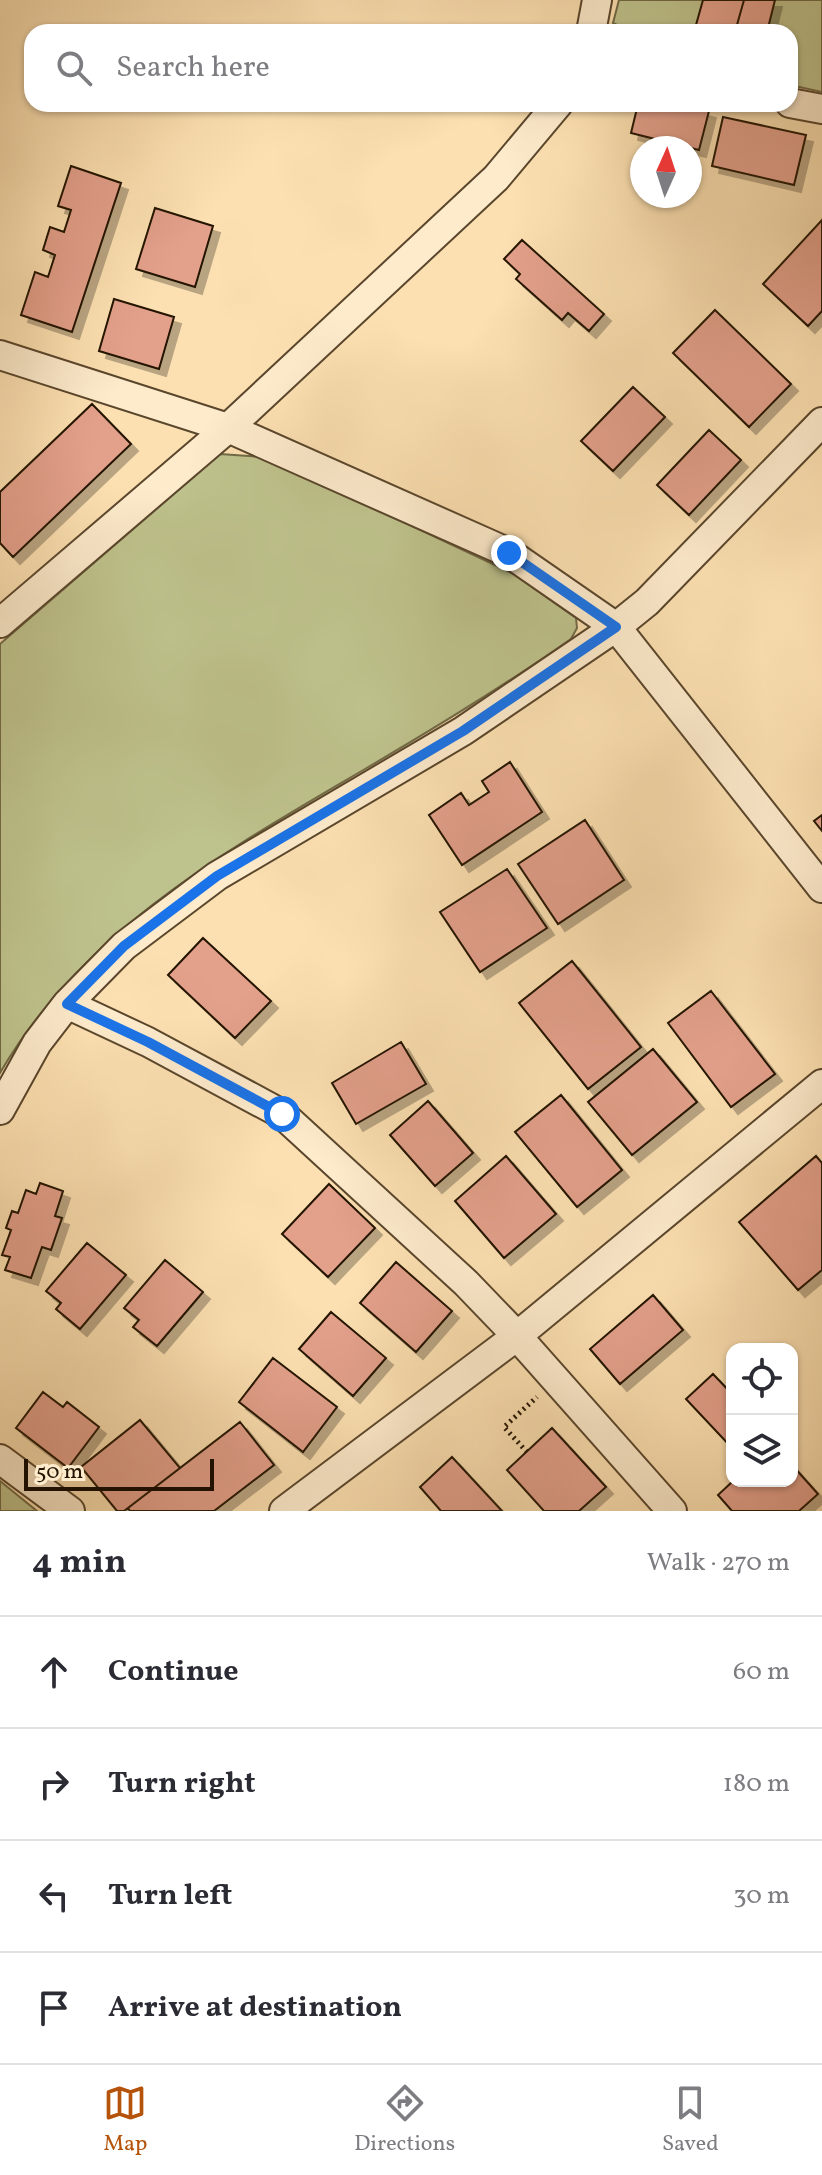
<!DOCTYPE html>
<html lang="en">
<head>
<meta charset="utf-8">
<style>
	:root { --surface:#fff; --page:#f2f2f3; --text:#2b2b33; --muted:#7c7c81; --line:#e1e1e2; --accent:#b45309 }
	body { margin:0; font-family:Vollkorn,serif; background:var(--page); color:var(--text) }
	.controls { position:absolute; right:24px; bottom:24px; display:grid; overflow:hidden; border-radius:16px; box-shadow:0 2px 6px #0004 }
	.controls button { width:72px; height:72px; display:grid; place-items:center; padding:0; border:0; border-bottom:2px solid var(--line); background:var(--surface); color:var(--text); font:40px sans-serif }
	.compass { position:absolute; left:630px; top:136px; width:72px; height:72px; border-radius:50%; background:var(--surface); box-shadow:0 2px 6px #0004; rotate:3deg }
	.scale { position:absolute; left:24px; bottom:20px; width:190px; box-sizing:border-box; padding-left:8px; border:4px solid #241300; border-top:0; font-size:22px; line-height:28px; white-space:nowrap; color:#241300; -webkit-text-stroke:6px #fdebcc; paint-order:stroke }
	.stop { position:absolute; width:24px; height:24px; margin:-18px; border:6px solid #1a73e8; border-radius:50%; background:#fff }
	.stop.end { background:#1a73e8; border-color:#fff; box-shadow:0 2px 8px #0008 }
	.list { margin:0; padding:0; list-style:none }
	h2 { display:flex; justify-content:space-between; align-items:center; height:104px; margin:0; padding:0 32px; font-size:34px }
	h2 small { font-size:26px; font-weight:400; color:var(--muted) }
	.list li { display:grid; grid-template-columns:52px 1fr auto; gap:24px; align-items:center; box-sizing:border-box; height:112px; padding:0 32px; border-top:2px solid var(--line) }
	.list b { display:block; font-size:30px; white-space:nowrap }
	.list em { font-size:26px; font-style:normal; color:var(--muted) }
	.icon { flex:none; width:44px; height:44px; fill:none; stroke:currentColor; stroke-width:2; stroke-linecap:round; stroke-linejoin:round }
	.map { position:relative; flex:none; width:822px; height:1511px; overflow:hidden }
	.search { position:absolute; background:var(--surface); box-shadow:0 2px 6px #0004; left:24px; right:24px; top:24px; height:88px; display:flex; align-items:center; gap:20px; box-sizing:border-box; padding:0 28px; border-radius:24px; color:var(--muted); font-size:30px }
	.sheet { height:552px; background:var(--surface) }
	nav { display:flex; justify-content:space-around; align-items:center; box-sizing:border-box; height:112px; border-top:2px solid var(--line); background:var(--surface); font-size:22px; color:var(--muted) }
	nav a { display:grid; justify-items:center; gap:4px }
	nav .on { color:var(--accent) }
	.map>svg:first-child { display:block }
	.green { fill:#bec28c; stroke:#716a46; stroke-width:2 }
	.building { fill:#e3a08b; stroke:#241300; stroke-width:2; filter:url(#shadow) }
	.lines { fill:none; stroke-linecap:round; stroke-linejoin:round }
	.minor-casing { stroke:#5a462c; stroke-width:32 }
	.path { stroke:#241300; stroke-width:5; stroke-dasharray:2 4; stroke-linecap:butt }
	.minor { stroke:#fdebcc; stroke-width:28 }
	.route { stroke:#1a73e8; stroke-width:10 }
</style>
</head>
<body>
<div class="map">
<svg width="822" height="1511" viewBox="0 0 822 1511">
	<defs>
		<filter id="shadow"><feDropShadow dx="7" dy="7" stdDeviation="0" flood-color="#0004"/></filter>
	</defs>
	<rect width="100%" height="100%" fill="#fce0b1"/>
	<filter id="stains"><feTurbulence type="fractalNoise" baseFrequency=".0025" numOctaves="4"/><feColorMatrix values="0 0 0 0 .2 0 0 0 0 .09 0 0 0 0 .02 0 0 0 .5 -.17"/></filter>
	<radialGradient id="worn" r=".72"><stop offset=".6" stop-color="#630" stop-opacity="0"/><stop offset="1" stop-color="#630" stop-opacity=".3"/></radialGradient>
	<path class="green" d="M 619,0 L 822,0 L 822,92 L 790,85 L 790,32 L 631,32 L 613,23 Z
		M 220,454 L 265,457 L 512,573 L 576,618 L 577,628 L 571,639 C 504,686 435,728 365,769 C 227,850 83,930 0,1073 L 0,644 Z
		M 0,1481 L 37,1511 L 0,1511 Z"/>
	<path class="building" d="M 703,0 L 744,0 L 735,32 L 694,32 Z
		M 744,0 L 775,0 L 767,32 L 735,32 Z
		M 638,104 L 681,104 L 709,111 L 699,150 L 631,133 Z
		M 723,117 L 806,135 L 794,185 L 712,166 Z
		M 71,166 L 121,183 L 72,332 L 21,315 L 35,272 L 48,277 L 55,255 L 43,250 L 50,227 L 64,232 L 71,210 L 58,206 Z
		M 155,208 L 213,226 L 195,287 L 136,269 Z
		M 822,220 L 822,311 L 808,326 L 763,284 Z
		M 522,240 L 604,314 L 589,331 L 568,313 L 562,320 L 516,279 L 520,274 L 504,259 Z
		M 114,299 L 174,317 L 159,369 L 99,351 Z
		M 715,310 L 791,384 L 749,427 L 673,353 Z
		M 633,387 L 665,417 L 613,471 L 581,441 Z
		M 92,404 L 131,444 L 13,557 L 0,543 L 0,492 Z
		M 709,430 L 741,460 L 689,515 L 657,485 Z
		M 510,762 L 542,812 L 462,865 L 429,815 L 461,793 L 469,805 L 489,792 L 482,781 Z
		M 822,815 L 822,831 L 814,821 Z
		M 585,820 L 624,880 L 558,924 L 518,864 Z
		M 507,869 L 547,928 L 480,972 L 440,912 Z
		M 203,938 L 271,1001 L 235,1038 L 168,975 Z
		M 572,961 L 641,1047 L 588,1089 L 519,1003 Z
		M 711,991 L 775,1074 L 731,1107 L 668,1023 Z
		M 401,1042 L 426,1084 L 356,1124 L 332,1083 Z
		M 653,1049 L 697,1102 L 632,1155 L 588,1102 Z
		M 561,1095 L 622,1170 L 577,1207 L 515,1132 Z
		M 428,1101 L 473,1153 L 435,1186 L 390,1135 Z
		M 506,1156 L 556,1214 L 504,1258 L 455,1201 Z
		M 816,1156 L 822,1163 L 822,1270 L 798,1290 L 739,1222 Z
		M 40,1183 L 63,1191 L 55,1216 L 62,1218 L 51,1250 L 42,1247 L 31,1278 L 5,1270 L 10,1257 L 2,1255 L 11,1230 L 6,1228 L 12,1211 L 18,1213 L 26,1190 L 36,1194 Z
		M 329,1184 L 375,1228 L 328,1277 L 282,1234 Z
		M 87,1243 L 126,1275 L 80,1329 L 56,1309 L 61,1303 L 46,1291 Z
		M 165,1260 L 203,1292 L 157,1346 L 133,1327 L 139,1320 L 124,1308 Z
		M 396,1262 L 452,1311 L 416,1352 L 360,1303 Z
		M 653,1295 L 683,1330 L 620,1384 L 590,1349 Z
		M 331,1312 L 386,1358 L 353,1396 L 299,1349 Z
		M 273,1358 L 337,1407 L 303,1452 L 239,1402 Z
		M 713,1374 L 732,1394 L 732,1448 L 686,1399 Z
		M 43,1392 L 63,1407 L 67,1402 L 99,1427 L 68,1468 L 16,1428 Z
		M 140,1420 L 180,1468 L 124,1511 L 117,1511 L 81,1467 Z
		M 240,1422 L 274,1465 L 214,1511 L 130,1511 L 128,1508 Z
		M 552,1428 L 606,1487 L 579,1511 L 544,1511 L 507,1470 Z
		M 452,1457 L 502,1511 L 441,1511 L 420,1487 Z
		M 792,1465 L 818,1494 L 799,1511 L 732,1511 L 718,1495 L 733,1481 L 792,1481 Z"/>
	<g class="lines">
		<defs>
			<path id="minor" d="M 591,32 L 597,0
				M 790,103 L 822,109
				M 0,355 L 228,428 L 509,553 L 616,627 L 822,888
				M 0,623 L 228,428 L 496,178 L 558,104
				M 0,1110 L 37,1043 L 67,1004
				M 0,1459 L 70,1511
				M 284,1511 L 517,1336 L 822,1084
				M 672,1511 L 517,1336 L 466,1283 L 282,1114 L 148,1042 L 67,1004 L 124,946 L 217,876 L 463,731 L 616,627 L 647,602 L 822,422"/>
		</defs>
		<use href="#minor" class="minor-casing"/>
		<path class="path" d="M 527,1452 L 504,1427 L 537,1397"/>
		<use href="#minor" class="minor"/>
	</g>
	<g class="lines">
		<path class="route" d="M 282,1114 L 148,1042 L 67,1004 L 124,946 L 217,876 L 463,731 L 616,627 L 509,553"/>
	</g>
	<rect width="100%" height="100%" filter="url(#stains)"/>
	<rect width="100%" height="100%" fill="url(#worn)"/>
</svg>
<div class="controls">
<button><svg class="icon" aria-label="locate" viewBox="0 0 24 24"><circle cx="12" cy="12" r="6"/><path d="M12 2v4M12 18v4M2 12h4M18 12h4"/></svg></button>
<button><svg class="icon" aria-label="layers" viewBox="0 0 24 24"><path d="M12 4l9 5-9 5-9-5zM3 14l9 5 9-5"/></svg></button>
</div>
<svg class="compass" viewBox="-18 -18 36 36"><path d="M0-13l5 13h-10z" fill="#e53935"/><path d="M0 13l5-13h-10z" fill="#7c7c81"/></svg>
<div class="scale">50 m</div>
<div class="stop" style="left:282px;top:1114px"></div>
<div class="stop end" style="left:509px;top:553px"></div>
<div class="search"><svg class="icon" aria-label="search" viewBox="0 0 24 24"><circle cx="10" cy="10" r="6"/><path d="M15 15l6 6"/></svg>Search here</div>
</div>
<section class="sheet">
<h2>4 min<small>Walk · 270 m</small></h2>
<ul class="list">
<li><svg class="icon" aria-label="ahead" viewBox="0 0 24 24"><path d="M12 20V5M6 11l6-6 6 6"/></svg><div><b>Continue</b></div><em>60 m</em></li>
<li><svg class="icon" aria-label="right" viewBox="0 0 24 24"><path d="M7 20v-9h11M14 6l5 5-5 5"/></svg><div><b>Turn right</b></div><em>180 m</em></li>
<li><svg class="icon" aria-label="left" viewBox="0 0 24 24"><path d="M17 20v-9H6M10 6l-5 5 5 5"/></svg><div><b>Turn left</b></div><em>30 m</em></li>
<li><svg class="icon" aria-label="arrive" viewBox="0 0 24 24"><path d="M6 21V4h12l-3 4 3 4H6"/></svg><div><b>Arrive at destination</b></div></li>
</ul>
</section>
<nav>
<a class="on"><svg class="icon" aria-label="map" viewBox="0 0 24 24"><path d="M3 6l6-2 6 2 6-2v14l-6 2-6-2-6 2zM9 4v14M15 6v14"/></svg>Map</a>
<a><svg class="icon" aria-label="directions" viewBox="0 0 24 24"><path d="M12 3l9 9-9 9-9-9zM9 14v-3h6M13 9l2 2-2 2"/></svg>Directions</a>
<a><svg class="icon" aria-label="saved" viewBox="0 0 24 24"><path d="M7 4h10v16l-5-4-5 4z"/></svg>Saved</a>
</nav>
</body>
</html>
